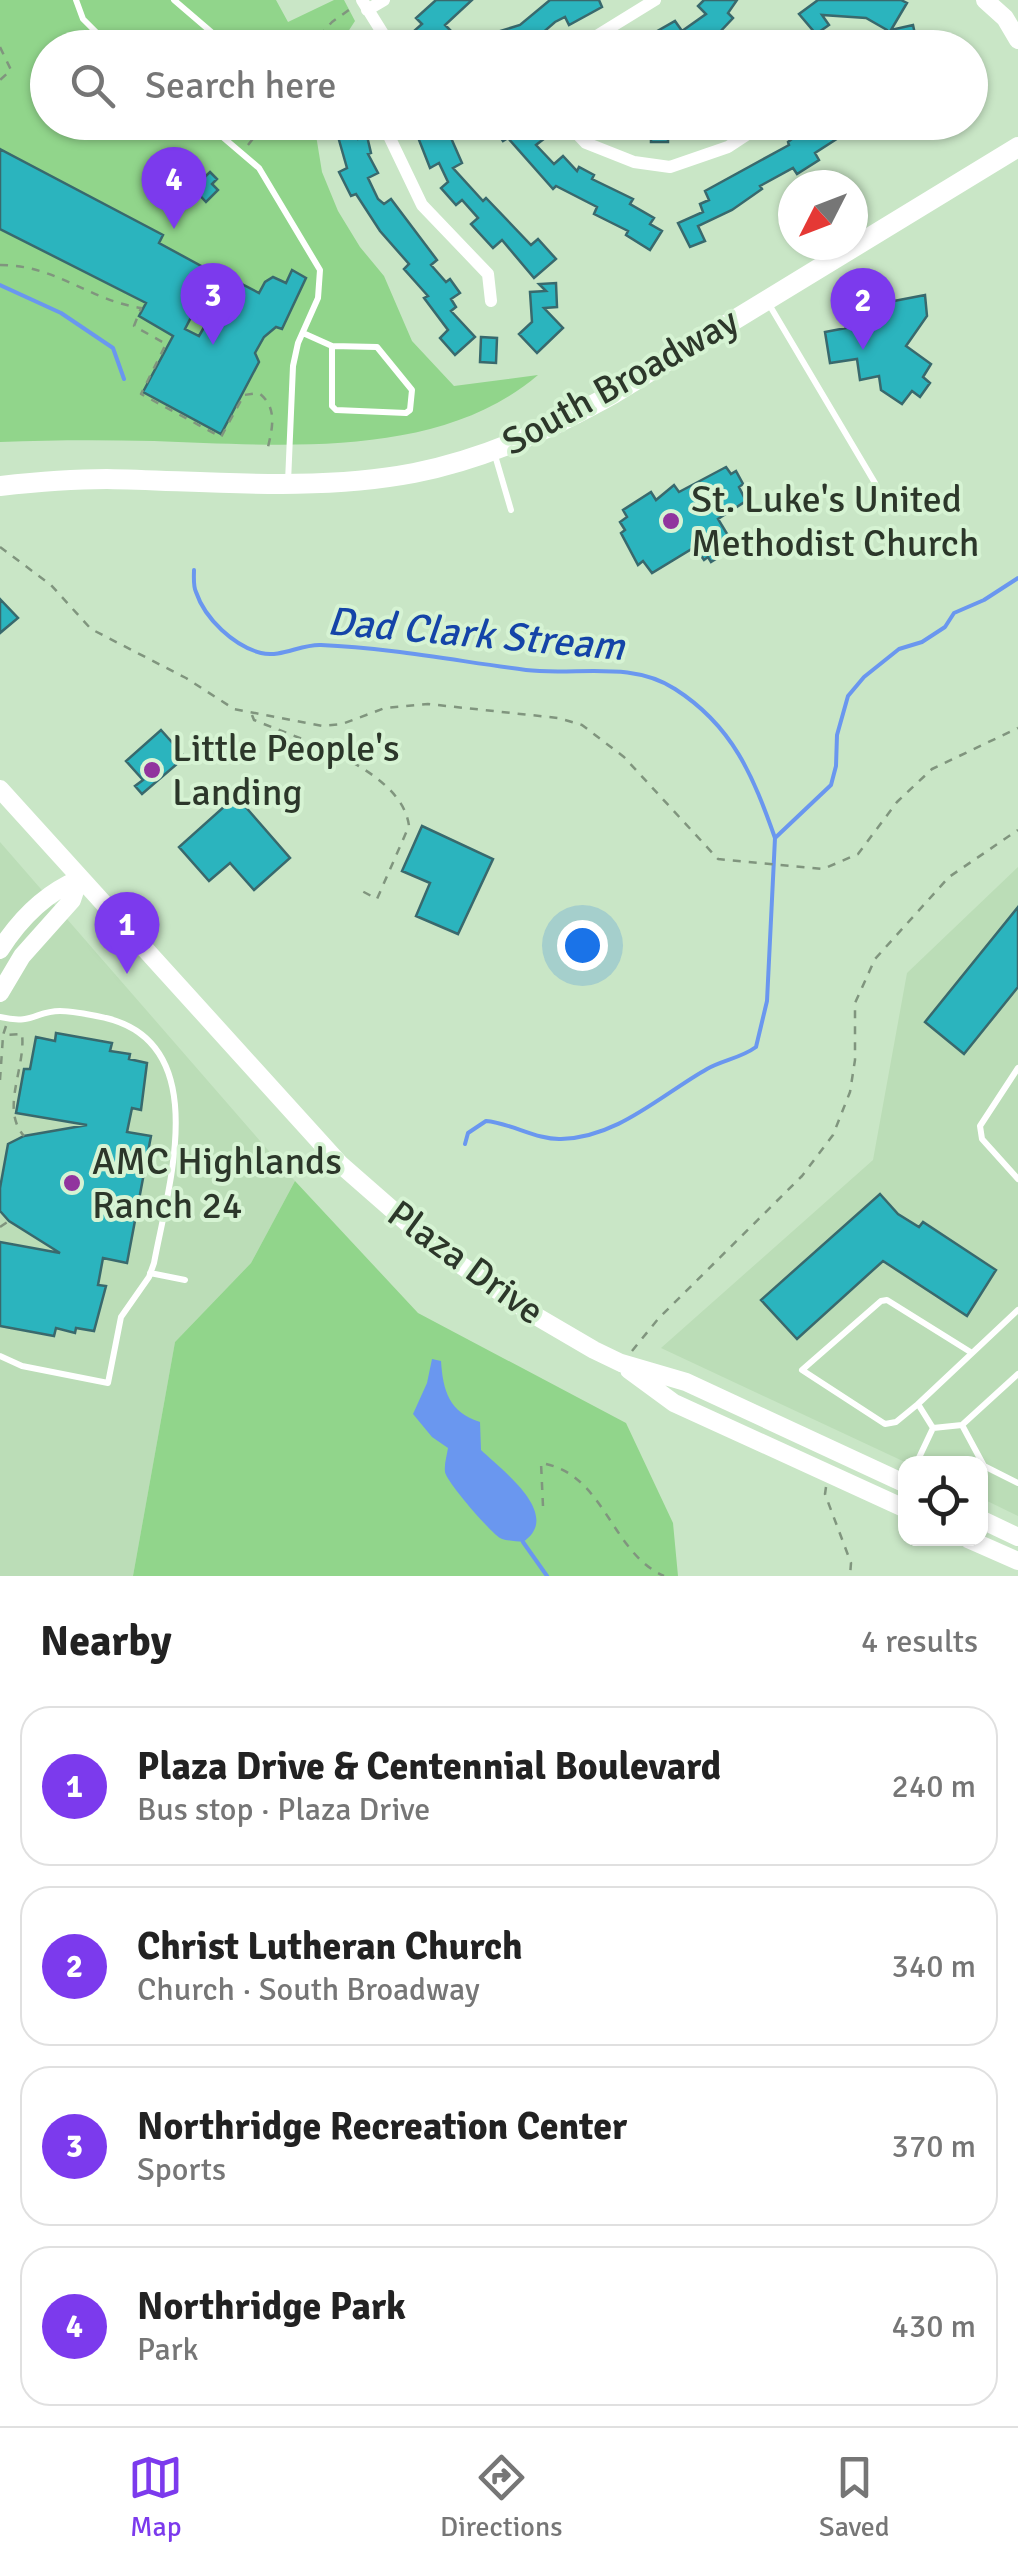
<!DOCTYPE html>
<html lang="en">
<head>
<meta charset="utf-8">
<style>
	:root { --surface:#fff; --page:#f2f2f2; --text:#222; --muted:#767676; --line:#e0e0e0; --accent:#7c3aed }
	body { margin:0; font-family:Signika,sans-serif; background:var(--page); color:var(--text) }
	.controls { position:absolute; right:30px; bottom:30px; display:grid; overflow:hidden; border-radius:20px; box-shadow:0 2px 8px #0004 }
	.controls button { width:90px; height:90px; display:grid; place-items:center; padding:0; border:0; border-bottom:2px solid var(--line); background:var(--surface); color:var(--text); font:50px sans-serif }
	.compass { position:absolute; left:778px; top:170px; width:90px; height:90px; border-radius:50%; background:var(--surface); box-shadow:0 2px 8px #0004; rotate:228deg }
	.you { position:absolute; left:582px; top:945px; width:35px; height:35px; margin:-25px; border:8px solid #fff; border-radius:50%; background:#1a73e8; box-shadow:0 0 0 15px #1a73e833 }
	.badge { display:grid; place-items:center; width:65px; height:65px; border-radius:50%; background:var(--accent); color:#fff; font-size:32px; font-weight:700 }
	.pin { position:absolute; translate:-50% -82px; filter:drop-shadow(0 2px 5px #0008) }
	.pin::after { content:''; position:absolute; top:52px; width:35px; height:30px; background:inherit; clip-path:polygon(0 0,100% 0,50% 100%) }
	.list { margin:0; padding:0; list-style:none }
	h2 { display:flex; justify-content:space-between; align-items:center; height:130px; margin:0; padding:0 40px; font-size:42px }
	h2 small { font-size:32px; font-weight:400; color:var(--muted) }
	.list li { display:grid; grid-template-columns:65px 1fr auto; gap:30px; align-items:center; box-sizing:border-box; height:160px; margin:0 20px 20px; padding:0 20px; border:2px solid var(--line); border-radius:30px }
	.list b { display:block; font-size:38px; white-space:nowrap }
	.list p { margin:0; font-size:32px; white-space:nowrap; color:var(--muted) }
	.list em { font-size:32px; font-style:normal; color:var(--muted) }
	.icon { flex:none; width:55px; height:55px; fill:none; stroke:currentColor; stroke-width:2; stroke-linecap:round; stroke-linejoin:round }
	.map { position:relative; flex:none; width:1018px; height:1576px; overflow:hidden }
	.search { position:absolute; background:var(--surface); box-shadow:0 2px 8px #0004; left:30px; right:30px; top:30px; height:110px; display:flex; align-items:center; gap:25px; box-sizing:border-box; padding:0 35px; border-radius:55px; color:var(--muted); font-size:38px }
	.sheet { height:850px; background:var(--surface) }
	nav { display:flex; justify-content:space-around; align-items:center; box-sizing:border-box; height:140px; border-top:2px solid var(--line); background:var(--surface); font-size:28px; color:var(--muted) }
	nav a { display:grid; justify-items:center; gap:5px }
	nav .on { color:var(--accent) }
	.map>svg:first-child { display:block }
	.built { fill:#bbddb7 }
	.green { fill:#91d58b }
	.water { fill:#6a97ef }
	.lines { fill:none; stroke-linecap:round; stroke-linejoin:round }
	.stream { stroke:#6a97ef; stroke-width:4 }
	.building { fill:#2bb4be; stroke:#39696d; stroke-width:2.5 }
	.path { stroke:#80957e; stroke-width:2.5; stroke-dasharray:8 8; stroke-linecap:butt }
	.service { stroke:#fff; stroke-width:6 }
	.minor { stroke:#fff; stroke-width:12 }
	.tertiary { stroke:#fff; stroke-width:18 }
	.primary { stroke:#fff; stroke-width:20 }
	.poi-dot { fill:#91349e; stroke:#d6f3d3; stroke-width:4 }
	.labels { text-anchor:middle; stroke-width:8; stroke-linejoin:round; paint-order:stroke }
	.street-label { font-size:38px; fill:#2c372a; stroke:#d6f3d3 }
	.poi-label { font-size:38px; fill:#2c372a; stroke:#d6f3d3; text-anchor:start }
	.water-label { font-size:40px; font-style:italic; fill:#1444a8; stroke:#d6f3d3 }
</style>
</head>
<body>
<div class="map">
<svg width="1018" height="1576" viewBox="0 0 1018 1576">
	<rect width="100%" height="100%" fill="#c9e6c6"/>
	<path class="built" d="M 0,842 L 295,1181 L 251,1263 L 175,1342 L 133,1576 L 0,1576 Z
		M 1018,867 L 1018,1516 L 981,1498 L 980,1464 L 907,1463 L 661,1348 L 873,1160 L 907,973 Z"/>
	<path class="green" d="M 0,0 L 276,0 L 288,22 L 334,0 L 344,0 L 355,21 L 338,47 L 48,48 L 48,122 L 314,123 L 322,172 L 338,211 L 360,247 L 384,276 L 412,341 L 454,386 L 538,375 C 438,461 277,445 154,441 C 102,440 51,440 0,442 Z
		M 295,1181 L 418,1313 L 626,1423 L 673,1523 L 678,1576 L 133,1576 L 175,1342 L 251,1263 Z"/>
	<path class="water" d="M 432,1359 L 441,1361 C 443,1391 449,1412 480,1422 L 481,1450 C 503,1471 563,1515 523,1542 C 516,1541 506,1541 500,1538 C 490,1532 446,1481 445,1472 C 444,1464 447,1455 448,1448 L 432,1437 L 413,1414 L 427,1383 Z"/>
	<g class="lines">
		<path class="stream" d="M 0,285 L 61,313 L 113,348 L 124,379
			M 194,570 C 194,576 193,586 196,592 C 205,619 234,646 261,653 C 281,658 301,644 321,645 C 390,648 457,661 526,670 C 575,676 631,660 675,689 C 733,726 753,776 775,838
			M 465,1144 L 468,1133 L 486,1121 C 511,1123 537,1140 561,1139 C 617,1138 661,1095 707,1069 C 723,1060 741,1058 756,1047 L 767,1001 L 775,838 L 831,785 L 836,766 L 837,735 L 848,696 L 864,677 L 899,649 L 922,642 L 945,627 L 954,613 L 984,600 L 1018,578
			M 523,1542 L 547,1576"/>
	</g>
	<path class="building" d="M 436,0 L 472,0 L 445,25 L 450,30 L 429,48 L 414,31 L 422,24 L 416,18 Z
		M 550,0 L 599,0 L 602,7 L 569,25 L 565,17 L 555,22 L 540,35 L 545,40 L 535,48 L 491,48 L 487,35 L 520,25 Z
		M 704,0 L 737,0 L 728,13 L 733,18 L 716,36 L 711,32 L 690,48 L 644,48 L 640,41 L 675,21 L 682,31 L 706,14 L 698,6 Z
		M 818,0 L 901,0 L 907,3 L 891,30 L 913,25 L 918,48 L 890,48 L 887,30 L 866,18 L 822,15 L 829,25 L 816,34 L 799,14 Z
		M 809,34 L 818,48 L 788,48 Z
		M 412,122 L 444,122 L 462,163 L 453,168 L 483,201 L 486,198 L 531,245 L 538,239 L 556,259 L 534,278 L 502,240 L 493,248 L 471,224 L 478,218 L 462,200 L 456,205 L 441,188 L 448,182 L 439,163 L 430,168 Z
		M 490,122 L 531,122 L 545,138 L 536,145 L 554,164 L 563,156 L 577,171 L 579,167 L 594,175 L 592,179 L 633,199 L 630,204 L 654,218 L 650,224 L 662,231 L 650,250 L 626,235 L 628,231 L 594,214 L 597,207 L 556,186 L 553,189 L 508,138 L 503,141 Z
		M 642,122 L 668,122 L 668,142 L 651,142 L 651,132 L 642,132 Z
		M 692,122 L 730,122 L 698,137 Z
		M 814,122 L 863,122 L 815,153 L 819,160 L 797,174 L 793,168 L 760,186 L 762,189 L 732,210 L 698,226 L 705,241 L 690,247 L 678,223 L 703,212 L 700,204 L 709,200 L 705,191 L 789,145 L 788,142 Z
		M 355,129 L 358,139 L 367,136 L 371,153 L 368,154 L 378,173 L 368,178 L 378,199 L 384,204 L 391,199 L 437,260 L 431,265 L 446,282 L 450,279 L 460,293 L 451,299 L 456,307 L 451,311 L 475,337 L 455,355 L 440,338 L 448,330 L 424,298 L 428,296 L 404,269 L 409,264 L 380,231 L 356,194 L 351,196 L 339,172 L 347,168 L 337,133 Z
		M 0,149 L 163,235 L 159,243 L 214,273 L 185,329 L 199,336 L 232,279 L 259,293 L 265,282 L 273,277 L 286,283 L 292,270 L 306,278 L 282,329 L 276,327 L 264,337 L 255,353 L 259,362 L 221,434 L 143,392 L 173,336 L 139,316 L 146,303 L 0,229 Z
		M 210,172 L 217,179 L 212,184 L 218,190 L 206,202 L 193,188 Z
		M 556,283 L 557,307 L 544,308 L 563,328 L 537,353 L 519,334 L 532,322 L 530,292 L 546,291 L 539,284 Z
		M 925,295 L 927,316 L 906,346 L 931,364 L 923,377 L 930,383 L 920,397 L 912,391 L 902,404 L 881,390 L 879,376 L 860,380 L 857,359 L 830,363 L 825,332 L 846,328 L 843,317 L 862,314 L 861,308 L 868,306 Z
		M 481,337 L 497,338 L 496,363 L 480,362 Z
		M 726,467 L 731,474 L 736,471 L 743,484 L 739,487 L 746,501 L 718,519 L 732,542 L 728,545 L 730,550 L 711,562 L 708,557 L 704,560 L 695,547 L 652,573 L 643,561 L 638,565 L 621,533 L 625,530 L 620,522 L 627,517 L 623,510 L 651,492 L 656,500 L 674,485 L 679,492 Z
		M 0,599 L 18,618 L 0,633 Z
		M 161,730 L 185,757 L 142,794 L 135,786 L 143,780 L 126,761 Z
		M 236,796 L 290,858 L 254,890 L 230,863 L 209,881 L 179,847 Z
		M 422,826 L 493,859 L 458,934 L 416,916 L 430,883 L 402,871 Z
		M 1018,907 L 1018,987 L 964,1054 L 925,1022 Z
		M 56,1033 L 112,1043 L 110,1051 L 130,1054 L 129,1059 L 147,1063 L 141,1110 L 132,1108 L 127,1132 L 151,1136 L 127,1263 L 103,1258 L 98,1285 L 106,1286 L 94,1331 L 76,1328 L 75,1333 L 56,1328 L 54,1336 L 0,1326 L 0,1242 L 60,1253 L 9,1221 L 0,1211 L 0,1188 L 8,1144 L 24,1136 L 87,1125 L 16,1113 L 24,1069 L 30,1069 L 36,1037 L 55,1041 Z
		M 880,1194 L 898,1214 L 919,1227 L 923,1222 L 996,1270 L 967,1316 L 883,1261 L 797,1339 L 761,1300 Z"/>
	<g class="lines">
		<path class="path" d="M 0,47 L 11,70 L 0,80
			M 308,48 L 332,22 L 353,7
			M 248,145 L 266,122
			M 0,265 C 57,265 88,300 141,308 L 134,326 L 166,344 L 141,394 L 221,437 L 244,395 L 259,393 C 277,407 273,426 268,447
			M 0,547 L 51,585 L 91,629 L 186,678 L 234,709 L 323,726 L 342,724 L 385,708 L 428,704 L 558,718 L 582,725 L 624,757 L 718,859 L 823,869 L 858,854 L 897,802 L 932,769 L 1018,728
			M 252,715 L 254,720 C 299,739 402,769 409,826 L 377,899 L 360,890
			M 6,1026 L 3,1035 L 22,1034 C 26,1068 0,1109 24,1136
			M 0,1080 L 3,1036
			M 0,1227 L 9,1221
			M 632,1351 L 658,1319 L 802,1176 L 833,1135 L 850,1092 L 855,1060 L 855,1003 L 875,959 L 949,877 L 1018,830
			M 826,1487 L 825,1494 L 851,1563 L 850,1576
			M 543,1506 L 541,1463 C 605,1473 610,1552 664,1576"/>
		<path class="service" d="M 76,0 L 83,19 L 112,48
			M 174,0 L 230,48
			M 205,122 L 259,168 L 320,270 L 318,298 L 298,343 L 293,366 L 288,482
			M 224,138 L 232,122
			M 770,306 L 875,483
			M 303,333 L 332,346 L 377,347 L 412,390 L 410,410 L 406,413 L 336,410 L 332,406 L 332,346
			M 494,452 L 511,510
			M 0,1017 C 34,1025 35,1011 60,1011 C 74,1011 92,1015 106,1018 C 214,1044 168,1187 154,1263 L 149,1277 L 121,1317 L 108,1383 L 22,1366 L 0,1356
			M 1018,1068 L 980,1126 L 982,1139 L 1018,1179
			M 150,1273 L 185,1280
			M 918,1404 L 896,1422 L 885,1424 L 802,1370 L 881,1301 L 887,1300 L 972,1353
			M 962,1425 L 984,1466 L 1018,1483
			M 933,1428 L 918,1404 L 1018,1310
			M 916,1464 L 933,1428 L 962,1425 L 1018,1374"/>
		<path class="minor" d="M 362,0 L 385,37 L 396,48
			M 367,10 L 384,0
			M 577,48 L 655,0
			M 387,122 L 388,134 L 422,205 L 488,274 L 491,301
			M 566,122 L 586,143 L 634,162 L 670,167 L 728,147 L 766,122"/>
		<path class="tertiary" d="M 985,0 L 1005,18 L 1018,40
			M 0,789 L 340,1164 L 436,1248 L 529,1312 L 594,1350 L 621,1363 L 686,1382 L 906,1484
			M 0,950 C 19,920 46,893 79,879
			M 0,993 L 22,956 L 72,900 L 79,879
			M 629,1370 L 674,1403 L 906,1509
			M 980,1519 L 1018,1537
			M 968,1539 L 1018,1561"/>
		<path class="primary" d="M 0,486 C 35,482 72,479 107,479 C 209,481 314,492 414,473 C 485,459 550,429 613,394 L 1018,147"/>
	</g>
	<g class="poi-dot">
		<circle cx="671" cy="521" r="10"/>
		<circle cx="152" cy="770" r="10"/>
		<circle cx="72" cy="1183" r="10"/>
	</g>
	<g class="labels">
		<g class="street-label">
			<text transform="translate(620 381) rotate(-29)" y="13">South Broadway</text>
			<text transform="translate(466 1262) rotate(36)" y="13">Plaza Drive</text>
		</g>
		<g class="poi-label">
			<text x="691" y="512">St. Luke's United<tspan x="691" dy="44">Methodist Church</tspan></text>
			<text x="172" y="761">Little People's<tspan x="172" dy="44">Landing</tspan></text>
			<text x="92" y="1174">AMC Highlands<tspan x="92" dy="44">Ranch 24</tspan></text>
		</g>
		<g class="water-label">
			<text transform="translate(476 633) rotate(5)" y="14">Dad Clark Stream</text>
		</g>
	</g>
</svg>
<div class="controls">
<button><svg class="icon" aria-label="locate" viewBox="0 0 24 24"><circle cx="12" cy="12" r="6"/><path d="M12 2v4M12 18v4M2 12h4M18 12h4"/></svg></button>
</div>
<svg class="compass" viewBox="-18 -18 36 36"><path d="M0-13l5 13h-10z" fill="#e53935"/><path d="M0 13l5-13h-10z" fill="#767676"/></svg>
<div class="you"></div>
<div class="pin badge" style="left:127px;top:974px">1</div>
<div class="pin badge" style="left:863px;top:350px">2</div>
<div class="pin badge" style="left:213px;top:345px">3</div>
<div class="pin badge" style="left:174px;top:229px">4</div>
<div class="search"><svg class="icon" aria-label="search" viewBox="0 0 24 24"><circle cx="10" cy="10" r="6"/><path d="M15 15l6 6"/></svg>Search here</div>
</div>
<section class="sheet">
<h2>Nearby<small>4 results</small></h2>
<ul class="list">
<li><span class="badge">1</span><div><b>Plaza Drive &amp; Centennial Boulevard</b><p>Bus stop · Plaza Drive</p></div><em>240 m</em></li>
<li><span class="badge">2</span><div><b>Christ Lutheran Church</b><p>Church · South Broadway</p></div><em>340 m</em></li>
<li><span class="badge">3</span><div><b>Northridge Recreation Center</b><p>Sports</p></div><em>370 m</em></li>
<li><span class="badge">4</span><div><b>Northridge Park</b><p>Park</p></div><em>430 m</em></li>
</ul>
</section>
<nav>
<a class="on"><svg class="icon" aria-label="map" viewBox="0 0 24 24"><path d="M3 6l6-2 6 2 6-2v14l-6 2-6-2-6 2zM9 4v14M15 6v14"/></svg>Map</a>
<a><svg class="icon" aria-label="directions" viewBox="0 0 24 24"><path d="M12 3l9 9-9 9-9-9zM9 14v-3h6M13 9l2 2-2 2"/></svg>Directions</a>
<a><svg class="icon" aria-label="saved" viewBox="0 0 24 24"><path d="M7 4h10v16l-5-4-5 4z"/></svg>Saved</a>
</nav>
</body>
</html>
